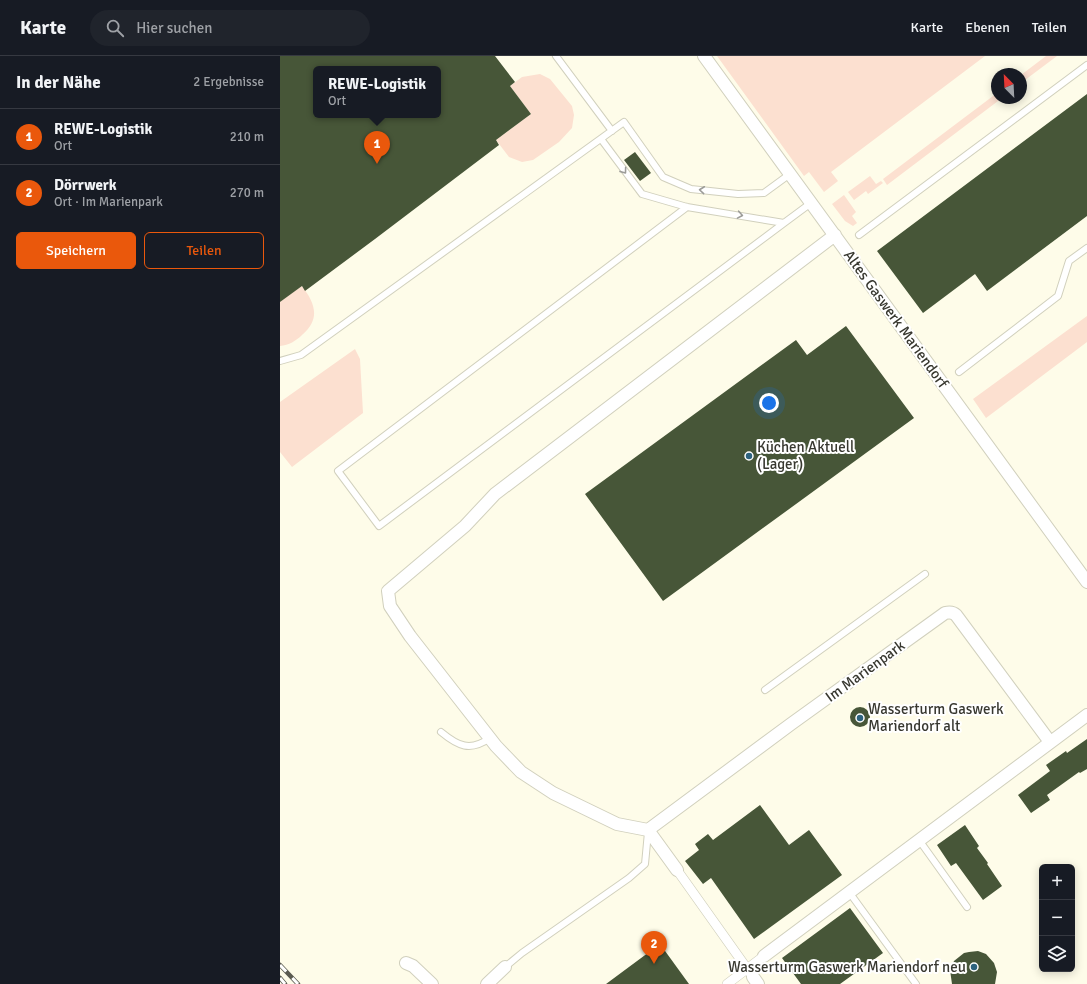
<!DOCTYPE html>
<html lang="de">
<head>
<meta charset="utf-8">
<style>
	:root { --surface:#171b24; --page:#20242c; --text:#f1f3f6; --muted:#9ea1a6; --line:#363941; --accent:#ea580c }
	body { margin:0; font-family:Signika,sans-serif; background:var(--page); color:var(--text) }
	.controls { position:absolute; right:12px; bottom:12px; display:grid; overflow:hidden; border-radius:6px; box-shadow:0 2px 10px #0003 }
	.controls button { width:36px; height:36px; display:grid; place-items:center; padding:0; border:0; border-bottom:1px solid var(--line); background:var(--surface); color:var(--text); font:20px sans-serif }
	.compass { position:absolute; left:711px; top:12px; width:36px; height:36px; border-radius:50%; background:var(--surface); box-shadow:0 2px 10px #0003; rotate:336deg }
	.you { position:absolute; left:489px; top:347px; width:14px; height:14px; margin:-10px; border:3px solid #fff; border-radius:50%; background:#1a73e8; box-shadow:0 0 0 6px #1a73e833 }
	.badge { display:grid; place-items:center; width:26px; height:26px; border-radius:50%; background:var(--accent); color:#fff; font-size:13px; font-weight:700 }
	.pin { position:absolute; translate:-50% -33px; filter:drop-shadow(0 1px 2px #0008) }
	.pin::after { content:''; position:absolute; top:21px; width:14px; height:12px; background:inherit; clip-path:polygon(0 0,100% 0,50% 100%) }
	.popup { position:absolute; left:33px; top:10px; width:128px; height:52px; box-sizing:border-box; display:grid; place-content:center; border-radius:6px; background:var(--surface); filter:drop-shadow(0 1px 3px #0005); font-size:13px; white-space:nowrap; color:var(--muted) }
	.popup b { font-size:15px; color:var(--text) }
	.popup::after { content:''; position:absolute; left:50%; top:100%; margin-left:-8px; border:8px solid transparent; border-top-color:var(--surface) }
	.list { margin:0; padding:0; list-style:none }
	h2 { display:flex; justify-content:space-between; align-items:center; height:52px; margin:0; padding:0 16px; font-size:17px }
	h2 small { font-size:13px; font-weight:400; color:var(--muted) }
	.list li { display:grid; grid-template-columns:26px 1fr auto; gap:12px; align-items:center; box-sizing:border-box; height:56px; padding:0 16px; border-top:1px solid var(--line) }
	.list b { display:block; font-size:15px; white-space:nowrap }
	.list p { margin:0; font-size:13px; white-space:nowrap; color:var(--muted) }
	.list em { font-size:13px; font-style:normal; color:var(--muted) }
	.actions { display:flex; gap:8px; padding:12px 16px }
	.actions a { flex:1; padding:9px 0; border:1px solid var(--accent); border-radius:6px; text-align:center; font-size:14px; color:var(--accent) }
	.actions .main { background:var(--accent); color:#fff }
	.icon { flex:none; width:22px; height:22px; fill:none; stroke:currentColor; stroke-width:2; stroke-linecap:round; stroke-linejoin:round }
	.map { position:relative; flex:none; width:807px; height:928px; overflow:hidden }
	header { display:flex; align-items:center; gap:24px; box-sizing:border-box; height:56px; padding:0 20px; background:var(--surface); border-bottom:1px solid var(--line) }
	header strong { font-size:19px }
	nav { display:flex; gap:22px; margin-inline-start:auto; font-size:14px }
	.search { width:280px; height:36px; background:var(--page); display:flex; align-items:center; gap:10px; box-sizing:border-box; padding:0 14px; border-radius:22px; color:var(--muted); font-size:15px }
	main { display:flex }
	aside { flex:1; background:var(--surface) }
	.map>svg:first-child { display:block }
	.green { fill:#fce0d0 }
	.building { fill:#475638; fill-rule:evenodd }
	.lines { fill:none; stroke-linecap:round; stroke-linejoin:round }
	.service-casing { stroke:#d1d0bd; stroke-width:8 }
	.pedestrian-casing { stroke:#d1d0bd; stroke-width:10 }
	.minor-casing { stroke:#d1d0bd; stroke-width:14 }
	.service { stroke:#fff; stroke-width:6 }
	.pedestrian { stroke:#fff; stroke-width:9 }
	.minor { stroke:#fff; stroke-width:12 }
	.rail-casing { stroke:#5b5b51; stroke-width:4.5 }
	.rail { stroke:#fff; stroke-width:3; stroke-dasharray:9; stroke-linecap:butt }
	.oneway { stroke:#9c9c98 }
	.poi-dot { fill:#2d627e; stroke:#fff; stroke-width:1.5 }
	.labels { text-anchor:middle; stroke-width:4; stroke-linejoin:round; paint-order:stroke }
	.street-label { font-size:15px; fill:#383830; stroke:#fff }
	.poi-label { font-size:15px; fill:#383830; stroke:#fff; text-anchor:start }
</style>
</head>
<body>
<header>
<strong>Karte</strong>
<div class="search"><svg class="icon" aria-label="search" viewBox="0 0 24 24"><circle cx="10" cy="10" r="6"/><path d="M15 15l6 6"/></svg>Hier suchen</div>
<nav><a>Karte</a><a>Ebenen</a><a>Teilen</a></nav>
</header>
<main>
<aside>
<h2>In der Nähe<small>2 Ergebnisse</small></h2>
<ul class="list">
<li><span class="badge">1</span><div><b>REWE-Logistik</b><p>Ort</p></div><em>210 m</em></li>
<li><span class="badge">2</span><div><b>Dörrwerk</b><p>Ort · Im Marienpark</p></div><em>270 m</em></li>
</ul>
<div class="actions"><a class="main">Speichern</a><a>Teilen</a></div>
</aside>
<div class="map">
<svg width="807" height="928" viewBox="0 0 807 928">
	<rect width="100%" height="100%" fill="#fefce9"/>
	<path class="green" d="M 437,0 L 705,0 L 551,116 L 558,125 L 544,136 L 529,116 L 524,120 Z
		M 766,0 L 777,0 L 741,27 L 741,19 Z
		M 260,18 L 270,23 L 292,50 L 294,59 L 292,72 L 279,86 L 253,104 L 242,106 L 229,101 L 216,84 L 251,58 L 230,30 L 242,21 Z
		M 717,37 L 717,42 L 722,42 L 607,129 L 603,123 Z
		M 590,120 L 596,128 L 601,125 L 603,127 L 588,138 L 586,135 L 574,144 L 568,136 Z
		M 564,139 L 576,156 L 572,160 L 577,167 L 573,170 L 565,165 L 552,148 Z
		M 22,230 C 35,247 41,263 22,279 C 16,285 9,289 0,290 L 0,245 Z
		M 807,260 L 807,286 L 706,362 L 693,343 Z
		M 75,293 L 80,303 L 83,357 L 12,411 L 0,396 L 0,346 Z"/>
	<path class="building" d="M 0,0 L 215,0 L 235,26 L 230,30 L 251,58 L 216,84 L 219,89 L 95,183 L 25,235 L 22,230 L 0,246 ZM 36,13 L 158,13 L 158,59 L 36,59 Z
		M 807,38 L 807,160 L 707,235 L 695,218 L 643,257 L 597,195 Z
		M 355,96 L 371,117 L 360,125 L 344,104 Z
		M 566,270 L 634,362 L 383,545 L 305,438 L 516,284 L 527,299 Z
		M570 661a10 10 0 1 1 20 0a10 10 0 1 1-20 0Z
		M 807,683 L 807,713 L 800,717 L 799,716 L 767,739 L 770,744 L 751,757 L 738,739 L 770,715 L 766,709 L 786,695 L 787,697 Z
		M 480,749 L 509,789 L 529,774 L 562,819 L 474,883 L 431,822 L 423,828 L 405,805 L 419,794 L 415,788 L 428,778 L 433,784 Z
		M 685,769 L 699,790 L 697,792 L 708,807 L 707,808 L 722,830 L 703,844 L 676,807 L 671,810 L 657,789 Z
		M 570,852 L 603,897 L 560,928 L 521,928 L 502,902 Z
		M 380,888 L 409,928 L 326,928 Z
		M 698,895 L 706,898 L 714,907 L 717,916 L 715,928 L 672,928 L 670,914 L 674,905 L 684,897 L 689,896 Z"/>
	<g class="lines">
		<defs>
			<path id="service" d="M 276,0 L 332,75
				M 321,83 L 362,138 L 407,151 L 504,167 L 531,147
				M 407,151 L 58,415 L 99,470 L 504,167
				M 579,179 L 807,9
				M 0,305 L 21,299 L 344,66 L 383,121 L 411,133 L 458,138 L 484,137 L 510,118
				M 679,316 L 778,240 L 789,205 L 807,192
				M 485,634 L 645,518
				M 161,676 C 178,690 190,696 210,682
				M 639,784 L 687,851
				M 569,836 L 636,928
				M 225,911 L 242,897 L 349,822 L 365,808 L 368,776"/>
			<path id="pedestrian" d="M 397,814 L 473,921
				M 447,928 L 484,900"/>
			<path id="minor" d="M 424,0 L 807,526
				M 368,774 L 511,668 L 665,557 C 669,556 673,556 676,559 L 770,686
				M 397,814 L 368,774 L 337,768 L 273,737 L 241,716 L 216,690 L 130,580 L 110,550 L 108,535 L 185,470 L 215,438 L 555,179
				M 484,900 L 807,659
				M 126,907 L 133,910 L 152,928
				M 473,921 L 478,928
				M 207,928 L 225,911"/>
		</defs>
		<use href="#service" class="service-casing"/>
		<use href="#pedestrian" class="pedestrian-casing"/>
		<use href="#minor" class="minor-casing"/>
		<use href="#service" class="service"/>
		<use href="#pedestrian" class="pedestrian"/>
		<use href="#minor" class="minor"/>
		<defs>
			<path id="rail" d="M 0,909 L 18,928
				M 0,922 L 5,928"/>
		</defs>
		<use href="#rail" class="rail-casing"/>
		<use href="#rail" class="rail"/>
	</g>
	<defs><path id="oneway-chevron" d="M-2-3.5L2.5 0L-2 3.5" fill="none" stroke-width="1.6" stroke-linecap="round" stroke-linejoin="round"/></defs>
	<g class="oneway">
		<use href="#oneway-chevron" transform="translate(344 115) rotate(54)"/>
		<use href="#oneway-chevron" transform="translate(422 134) rotate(-174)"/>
		<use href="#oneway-chevron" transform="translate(460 159) rotate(10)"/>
	</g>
	<g class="poi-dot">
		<circle cx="469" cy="400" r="4"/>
		<circle cx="580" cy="662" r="4"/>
		<circle cx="694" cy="911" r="4"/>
	</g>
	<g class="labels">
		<g class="street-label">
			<text transform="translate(616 263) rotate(54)" y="5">Altes Gaswerk Mariendorf</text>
			<text transform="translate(585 615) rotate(-36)" y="5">Im Marienpark</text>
		</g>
		<g class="poi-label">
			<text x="477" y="396">Küchen Aktuell<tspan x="477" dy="17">(Lager)</tspan></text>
			<text x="588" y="658">Wasserturm Gaswerk<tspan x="588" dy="17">Mariendorf alt</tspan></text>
			<text x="686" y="916" text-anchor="end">Wasserturm Gaswerk Mariendorf neu</text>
		</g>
	</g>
</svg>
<div class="controls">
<button>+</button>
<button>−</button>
<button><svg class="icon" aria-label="layers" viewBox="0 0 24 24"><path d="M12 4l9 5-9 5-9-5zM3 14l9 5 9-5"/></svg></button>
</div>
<svg class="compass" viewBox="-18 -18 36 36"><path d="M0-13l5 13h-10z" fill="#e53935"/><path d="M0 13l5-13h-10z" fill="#9ea1a6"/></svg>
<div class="you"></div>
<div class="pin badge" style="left:97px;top:108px">1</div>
<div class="popup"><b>REWE-Logistik</b>Ort</div>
<div class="pin badge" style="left:374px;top:908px">2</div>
</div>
</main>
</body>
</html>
